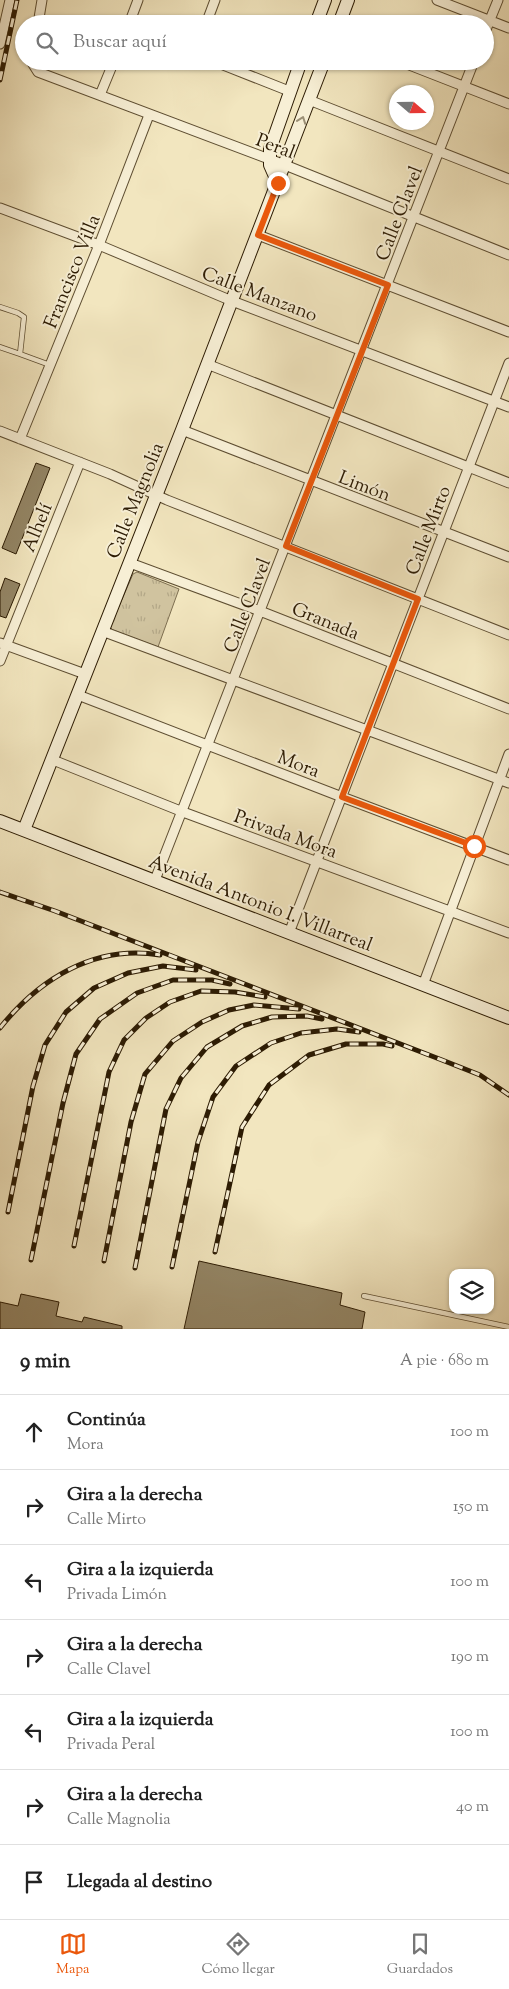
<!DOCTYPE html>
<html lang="es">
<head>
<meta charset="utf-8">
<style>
	:root { --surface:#fff; --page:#f2f2f2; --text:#222; --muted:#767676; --line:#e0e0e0; --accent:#ea580c }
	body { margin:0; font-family:"Sorts Mill Goudy",serif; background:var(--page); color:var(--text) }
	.controls { position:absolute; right:15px; bottom:15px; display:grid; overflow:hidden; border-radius:10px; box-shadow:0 1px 4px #0004 }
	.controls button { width:45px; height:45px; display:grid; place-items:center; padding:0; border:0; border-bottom:1px solid var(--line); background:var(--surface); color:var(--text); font:25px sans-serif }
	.compass { position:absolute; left:389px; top:85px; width:45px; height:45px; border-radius:50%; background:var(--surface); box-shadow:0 1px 4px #0004; rotate:110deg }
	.stop { position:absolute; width:15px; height:15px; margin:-11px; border:4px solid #ea580c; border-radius:50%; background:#fff }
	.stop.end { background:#ea580c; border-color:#fff; box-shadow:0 1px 5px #0008 }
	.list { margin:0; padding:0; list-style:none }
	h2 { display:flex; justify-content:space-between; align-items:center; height:65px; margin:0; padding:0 20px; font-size:21px }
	h2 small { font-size:16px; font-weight:400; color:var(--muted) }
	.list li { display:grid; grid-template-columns:32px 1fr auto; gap:15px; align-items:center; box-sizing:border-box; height:75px; padding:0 20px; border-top:1px solid var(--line) }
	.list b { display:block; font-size:19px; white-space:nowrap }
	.list p { margin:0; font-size:16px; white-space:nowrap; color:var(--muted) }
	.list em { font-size:16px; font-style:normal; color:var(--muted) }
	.icon { flex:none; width:28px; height:28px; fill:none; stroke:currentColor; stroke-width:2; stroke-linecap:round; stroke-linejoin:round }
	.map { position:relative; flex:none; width:509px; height:1329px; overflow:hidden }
	.search { position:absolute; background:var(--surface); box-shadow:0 1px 4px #0004; left:15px; right:15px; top:15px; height:55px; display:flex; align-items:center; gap:12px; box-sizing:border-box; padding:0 18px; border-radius:28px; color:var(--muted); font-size:19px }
	.sheet { height:590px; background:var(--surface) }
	nav { display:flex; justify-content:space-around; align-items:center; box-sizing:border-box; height:70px; border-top:1px solid var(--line); background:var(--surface); font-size:14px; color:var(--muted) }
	nav a { display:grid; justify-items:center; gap:2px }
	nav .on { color:var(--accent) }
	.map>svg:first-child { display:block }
	.park { fill:url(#park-tufts); stroke:#7e6f51 }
	.building { fill:#938565; stroke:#2c1b03 }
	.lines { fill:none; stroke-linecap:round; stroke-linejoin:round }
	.lane-casing { stroke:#5e4e32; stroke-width:6 }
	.street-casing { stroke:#5e4e32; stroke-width:11 }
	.secondary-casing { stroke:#2c1b03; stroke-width:14 }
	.lane { stroke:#f7efd5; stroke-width:4.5 }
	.street { stroke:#f7efd5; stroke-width:9 }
	.secondary { stroke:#f7efd5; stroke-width:12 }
	.rail-casing { stroke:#2c1b03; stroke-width:5 }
	.rail { stroke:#f7efd5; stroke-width:3; stroke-dasharray:9; stroke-linecap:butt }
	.oneway { stroke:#9c9076 }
	.route { stroke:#ea580c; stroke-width:6 }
	.labels { text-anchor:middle; stroke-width:4; stroke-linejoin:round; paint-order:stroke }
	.street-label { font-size:19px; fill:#2c1b03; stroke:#f7efd5 }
</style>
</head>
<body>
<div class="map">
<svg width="509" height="1329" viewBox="0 0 509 1329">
	<defs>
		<pattern id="park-tufts" width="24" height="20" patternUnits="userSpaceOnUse" patternTransform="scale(1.25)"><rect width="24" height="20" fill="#d0c39f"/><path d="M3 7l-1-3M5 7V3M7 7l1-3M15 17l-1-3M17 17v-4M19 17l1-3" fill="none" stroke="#b3a787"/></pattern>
	</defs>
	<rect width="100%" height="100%" fill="#f2e6bf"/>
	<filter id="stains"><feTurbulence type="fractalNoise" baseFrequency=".004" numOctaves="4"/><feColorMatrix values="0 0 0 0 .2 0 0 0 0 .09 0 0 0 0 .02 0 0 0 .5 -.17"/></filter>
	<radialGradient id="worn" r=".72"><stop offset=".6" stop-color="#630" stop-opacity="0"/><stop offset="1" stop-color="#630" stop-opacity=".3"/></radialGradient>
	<path class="park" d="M 137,572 L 179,589 L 158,647 L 113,630 L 110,627 L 133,574 Z"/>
	<path class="building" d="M 36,463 L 50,468 L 16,554 L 2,548 Z
		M 5,578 L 20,584 L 6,618 L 0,616 L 0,592 Z
		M 199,1261 L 342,1293 L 340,1305 L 365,1312 L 362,1329 L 184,1329 Z
		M 21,1294 L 59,1302 L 56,1316 L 82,1322 L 84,1317 L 122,1326 L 122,1329 L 0,1329 L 0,1302 L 18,1306 Z"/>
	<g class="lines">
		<defs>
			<path id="lane" d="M 0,307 L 18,313 L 24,317 L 20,354 L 50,365
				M 0,347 L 20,354
				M 364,1296 L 509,1327"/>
			<path id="street" d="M 437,0 L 509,28
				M 38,24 L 42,0
				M 129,24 L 138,0
				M 206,24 L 215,0
				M 485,32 L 498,0
				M 0,44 L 10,0
				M 31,61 L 38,72 L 285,165 L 509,255
				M 213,61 L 289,91
				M 399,61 L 509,104
				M 100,95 L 114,61
				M 309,100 L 509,179
				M 0,208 L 99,245 L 232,301 L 509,407
				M 258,235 L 509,332
				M 207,364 L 509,483
				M 182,430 L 509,557
				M 0,431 L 110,474 L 167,500 L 509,635
				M 20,439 L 99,245 L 149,115
				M 130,563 L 260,611 L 509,709
				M 102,631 L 509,783
				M 0,643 L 85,674
				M 0,661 L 80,462
				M 78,695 L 342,797 L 509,860
				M 53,760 L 183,812 L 509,933
				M 155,880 L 474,61
				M 289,933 L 509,363
				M 423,985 L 509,754"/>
			<path id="secondary" d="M 316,24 L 325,0
				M 339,24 L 348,0
				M 278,183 L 270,165 L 270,149 L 301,61
				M 0,821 L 509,1018
				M 24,830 L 182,430 L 324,61"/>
		</defs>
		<use href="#lane" class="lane-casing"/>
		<use href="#street" class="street-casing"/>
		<use href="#secondary" class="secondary-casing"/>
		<use href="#lane" class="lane"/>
		<use href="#street" class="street"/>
		<use href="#secondary" class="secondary"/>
		<defs>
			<path id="rail" d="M 0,80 L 17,0
				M 0,892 L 55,911 L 442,1060 L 480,1075 L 509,1095
				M 0,1028 C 39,979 95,944 160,955
				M 8,1212 L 33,1086 L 45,1045 L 66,1012 L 94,988 L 128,973 L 163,966 L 196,970
				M 74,1246 L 109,1072 L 124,1040 L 146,1018 L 170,1002 L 201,991 L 235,992 L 265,997
				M 215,1252 L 242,1127 L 269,1085 L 309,1055 L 346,1044 L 383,1044 L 392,1046
				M 31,1260 L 63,1103 L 76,1054 L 100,1019 L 137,993 L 173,980 L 212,980 L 230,984
				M 104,1261 L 131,1122 L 145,1074 L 173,1041 L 202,1022 L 229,1010 L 254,1005 L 299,1009
				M 172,1267 L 198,1142 L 213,1097 L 236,1066 L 271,1043 L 301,1033 L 337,1029 L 359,1032
				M 135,1268 L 166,1109 L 181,1078 L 207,1047 L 242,1026 L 272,1017 L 307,1016 L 322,1019"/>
		</defs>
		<use href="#rail" class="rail-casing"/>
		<use href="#rail" class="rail"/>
	</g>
	<defs><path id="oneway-chevron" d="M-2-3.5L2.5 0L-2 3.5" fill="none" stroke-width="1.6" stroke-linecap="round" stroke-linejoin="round" transform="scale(1.25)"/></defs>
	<use class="oneway" href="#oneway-chevron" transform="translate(302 120) rotate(-70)"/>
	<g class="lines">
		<path class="route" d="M 278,183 L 258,235 L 388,285 L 286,546 L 418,599 L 342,797 L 474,846"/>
	</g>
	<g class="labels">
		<g class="street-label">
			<text transform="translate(276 145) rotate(21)" y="7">Peral</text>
			<text transform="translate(398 213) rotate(-69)" y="7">Calle Clavel</text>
			<text transform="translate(71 271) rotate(-68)" y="7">Francisco Villa</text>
			<text transform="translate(260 293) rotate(21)" y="7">Calle Manzano</text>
			<text transform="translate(365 485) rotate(21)" y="7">Limón</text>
			<text transform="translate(134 500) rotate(-68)" y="7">Calle Magnolia</text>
			<text transform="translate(36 527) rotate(-68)" y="7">Alhelí</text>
			<text transform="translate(427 530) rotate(-69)" y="7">Calle Mirto</text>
			<text transform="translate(246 605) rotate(-69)" y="7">Calle Clavel</text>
			<text transform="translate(326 620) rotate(22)" y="7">Granada</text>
			<text transform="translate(299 763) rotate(21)" y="7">Mora</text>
			<text transform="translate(286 833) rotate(20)" y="7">Privada Mora</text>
			<text transform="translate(261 902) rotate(21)" y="7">Avenida Antonio I. Villarreal</text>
		</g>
	</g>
	<rect width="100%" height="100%" filter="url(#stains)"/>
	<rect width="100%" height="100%" fill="url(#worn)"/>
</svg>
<div class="controls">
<button><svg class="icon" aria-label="layers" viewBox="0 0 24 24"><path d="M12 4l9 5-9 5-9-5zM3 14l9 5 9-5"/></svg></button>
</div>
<svg class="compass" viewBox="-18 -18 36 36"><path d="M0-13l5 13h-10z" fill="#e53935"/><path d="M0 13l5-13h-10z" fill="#767676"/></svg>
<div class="stop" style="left:474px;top:846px"></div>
<div class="stop end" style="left:278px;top:183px"></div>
<div class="search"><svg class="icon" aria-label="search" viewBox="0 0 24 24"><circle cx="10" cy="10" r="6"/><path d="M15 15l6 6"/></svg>Buscar aquí</div>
</div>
<section class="sheet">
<h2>9 min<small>A pie · 680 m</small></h2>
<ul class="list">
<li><svg class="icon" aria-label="ahead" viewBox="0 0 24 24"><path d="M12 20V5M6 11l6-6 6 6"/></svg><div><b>Continúa</b><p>Mora</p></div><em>100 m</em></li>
<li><svg class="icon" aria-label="right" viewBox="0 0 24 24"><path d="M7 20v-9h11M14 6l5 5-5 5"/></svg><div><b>Gira a la derecha</b><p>Calle Mirto</p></div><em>150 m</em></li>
<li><svg class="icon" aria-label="left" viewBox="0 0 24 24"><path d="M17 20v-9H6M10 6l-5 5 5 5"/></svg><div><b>Gira a la izquierda</b><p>Privada Limón</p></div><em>100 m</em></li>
<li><svg class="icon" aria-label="right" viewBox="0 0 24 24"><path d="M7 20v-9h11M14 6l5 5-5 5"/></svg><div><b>Gira a la derecha</b><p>Calle Clavel</p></div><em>190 m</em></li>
<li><svg class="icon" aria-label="left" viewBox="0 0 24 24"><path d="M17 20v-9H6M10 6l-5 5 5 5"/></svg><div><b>Gira a la izquierda</b><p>Privada Peral</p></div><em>100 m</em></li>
<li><svg class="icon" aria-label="right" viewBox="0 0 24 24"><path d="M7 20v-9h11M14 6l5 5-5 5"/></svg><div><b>Gira a la derecha</b><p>Calle Magnolia</p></div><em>40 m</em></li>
<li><svg class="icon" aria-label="arrive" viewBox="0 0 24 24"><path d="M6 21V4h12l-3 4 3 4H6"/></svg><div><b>Llegada al destino</b></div></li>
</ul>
</section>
<nav>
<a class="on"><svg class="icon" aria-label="map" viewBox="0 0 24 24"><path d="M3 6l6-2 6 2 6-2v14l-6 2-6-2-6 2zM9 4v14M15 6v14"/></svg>Mapa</a>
<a><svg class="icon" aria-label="directions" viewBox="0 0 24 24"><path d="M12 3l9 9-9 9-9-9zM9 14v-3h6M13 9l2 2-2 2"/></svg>Cómo llegar</a>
<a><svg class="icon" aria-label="saved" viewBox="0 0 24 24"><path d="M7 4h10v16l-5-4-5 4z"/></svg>Guardados</a>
</nav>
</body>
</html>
